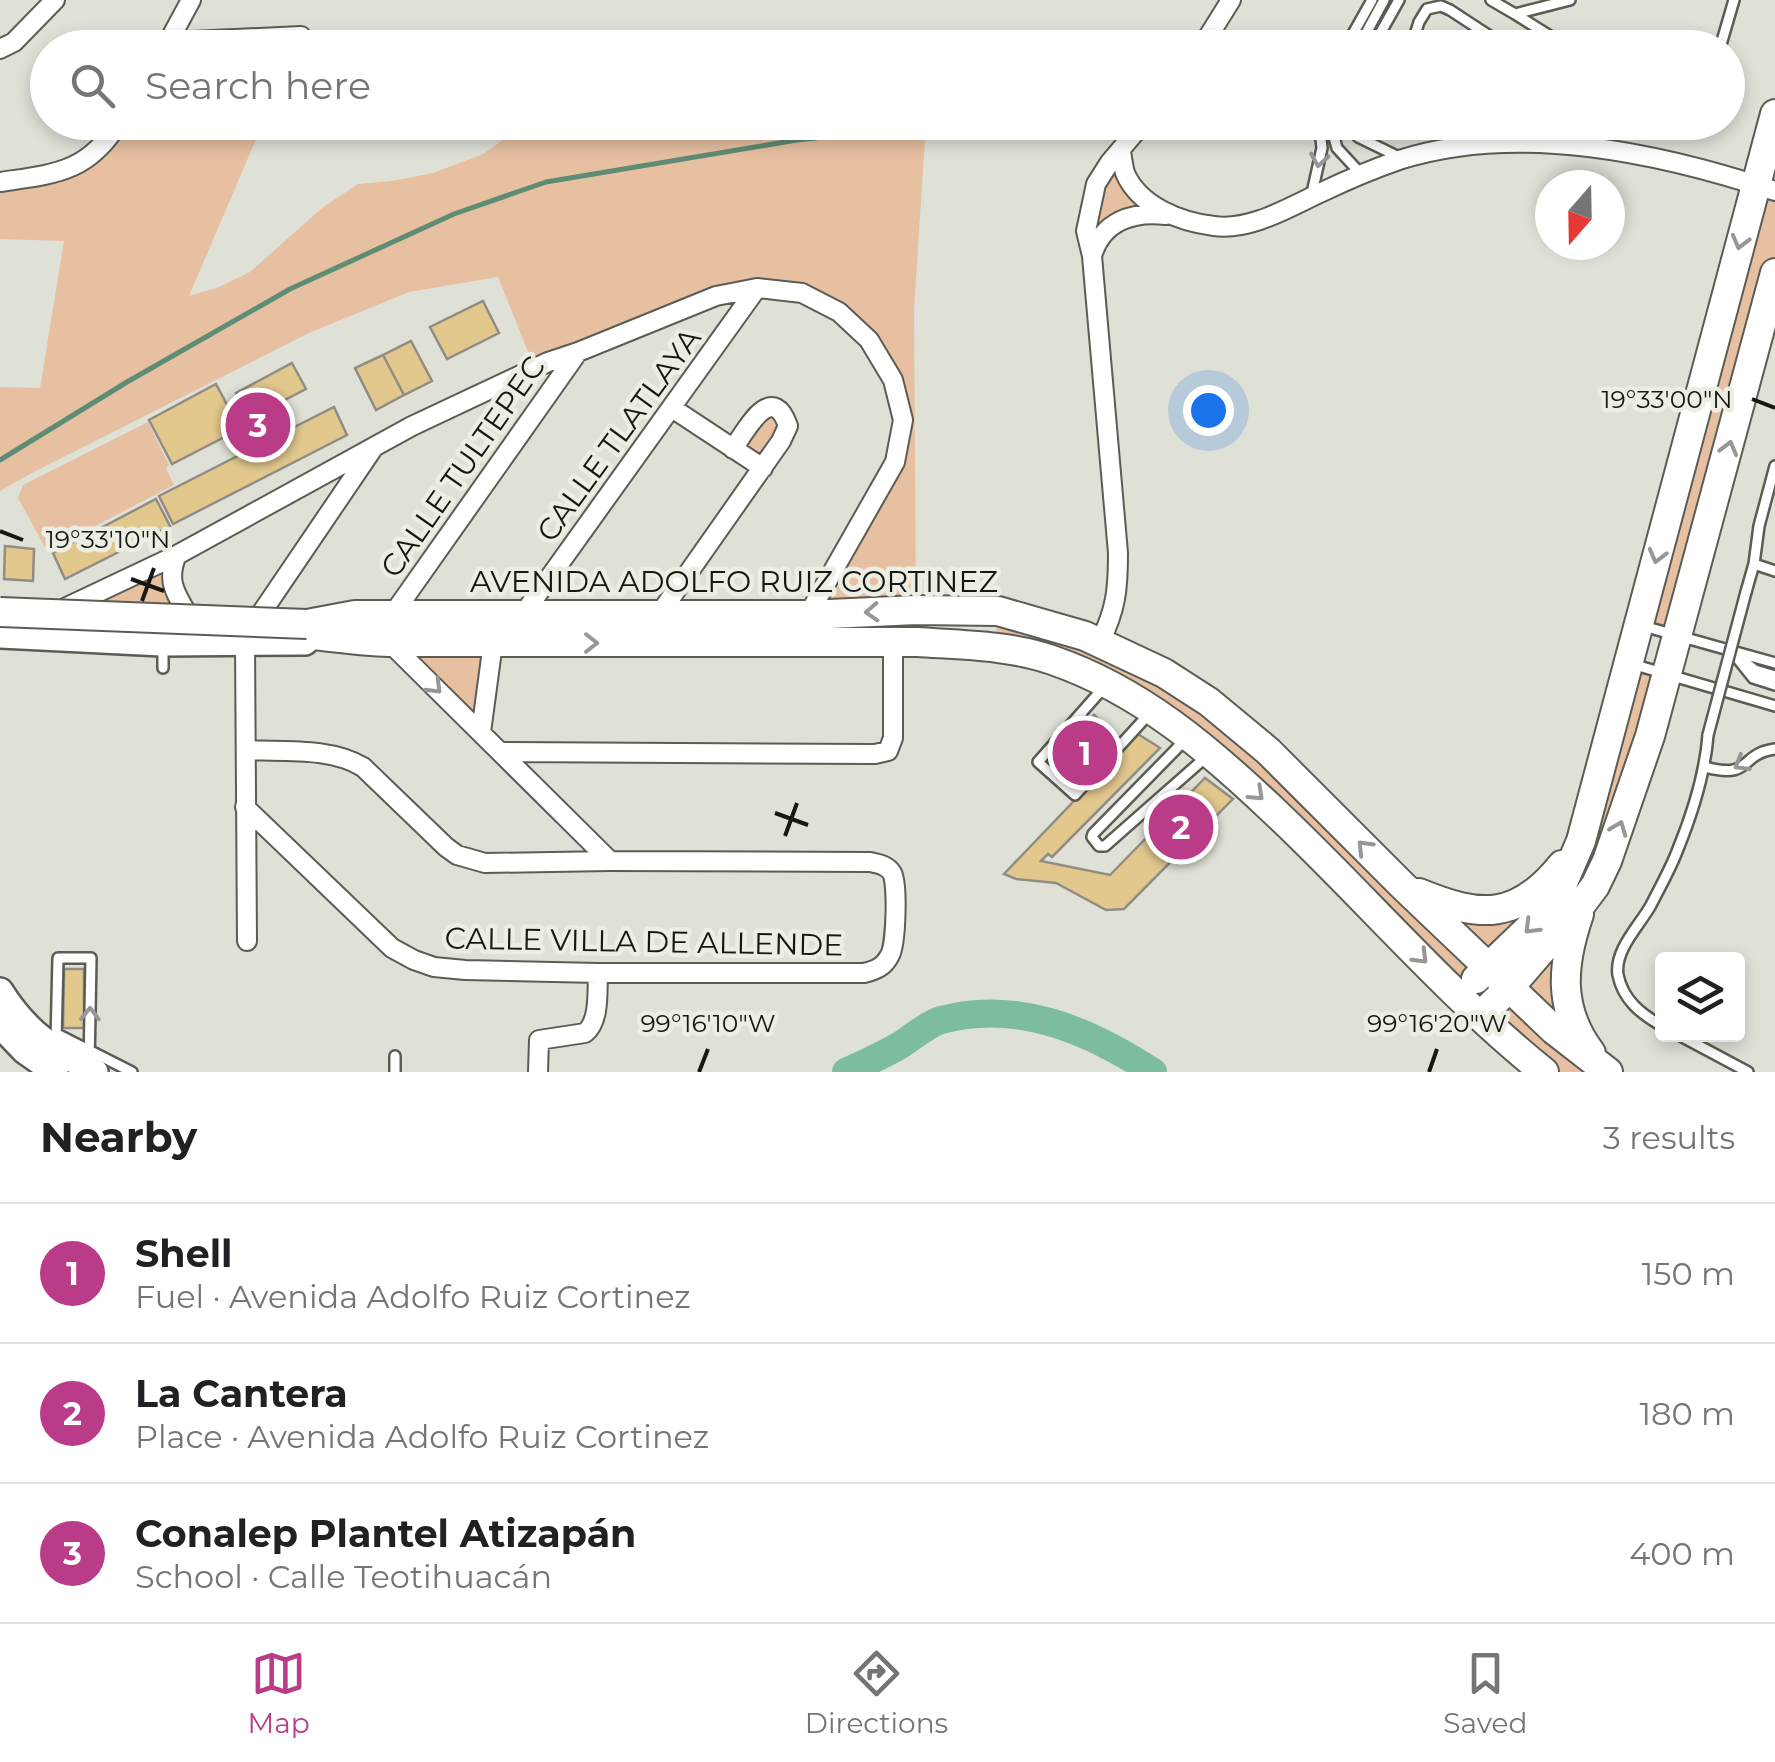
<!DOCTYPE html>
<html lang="en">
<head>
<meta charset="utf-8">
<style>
	:root { --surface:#fff; --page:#f6f6f6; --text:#202124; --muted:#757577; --line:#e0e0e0; --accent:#ba3b87 }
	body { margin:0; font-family:Montserrat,sans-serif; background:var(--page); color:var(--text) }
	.controls { position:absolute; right:30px; bottom:30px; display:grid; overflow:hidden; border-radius:10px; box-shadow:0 5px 15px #0003 }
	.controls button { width:90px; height:90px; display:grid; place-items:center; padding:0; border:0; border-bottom:2px solid var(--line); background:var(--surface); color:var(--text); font:50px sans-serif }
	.compass { position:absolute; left:1535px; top:170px; width:90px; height:90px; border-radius:50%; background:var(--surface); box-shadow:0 5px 15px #0003; rotate:200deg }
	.you { position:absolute; left:1208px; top:410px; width:35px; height:35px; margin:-25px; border:8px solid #fff; border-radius:50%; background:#1a73e8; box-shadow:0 0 0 15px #1a73e833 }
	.badge { display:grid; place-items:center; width:65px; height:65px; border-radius:50%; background:var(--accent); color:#fff; font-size:32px; font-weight:700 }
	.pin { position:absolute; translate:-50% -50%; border:5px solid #fff; box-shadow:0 2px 10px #0006 }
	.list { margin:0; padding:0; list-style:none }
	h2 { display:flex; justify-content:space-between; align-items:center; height:130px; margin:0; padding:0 40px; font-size:42px }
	h2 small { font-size:32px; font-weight:400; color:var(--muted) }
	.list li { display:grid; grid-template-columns:65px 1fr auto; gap:30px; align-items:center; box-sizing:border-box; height:140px; padding:0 40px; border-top:2px solid var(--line) }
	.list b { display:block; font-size:38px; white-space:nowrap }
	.list p { margin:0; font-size:32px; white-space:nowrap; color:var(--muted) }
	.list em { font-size:32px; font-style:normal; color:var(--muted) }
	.icon { flex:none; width:55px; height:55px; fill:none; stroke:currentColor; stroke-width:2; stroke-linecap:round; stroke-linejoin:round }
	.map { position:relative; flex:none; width:1775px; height:1072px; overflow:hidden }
	.search { position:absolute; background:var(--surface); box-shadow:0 5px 15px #0003; left:30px; right:30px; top:30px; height:110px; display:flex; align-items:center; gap:25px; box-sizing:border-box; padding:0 35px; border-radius:55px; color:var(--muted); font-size:38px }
	.sheet { height:550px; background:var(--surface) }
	nav { display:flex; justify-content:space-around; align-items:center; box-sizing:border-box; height:140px; border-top:2px solid var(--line); background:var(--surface); font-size:28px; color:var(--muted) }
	nav a { display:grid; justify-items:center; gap:5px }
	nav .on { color:var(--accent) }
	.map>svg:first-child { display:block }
	.green { fill:#e6c0a1 }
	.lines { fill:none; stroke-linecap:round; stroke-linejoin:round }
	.stream { stroke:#5e8c74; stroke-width:5 }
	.river { stroke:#7cbd9d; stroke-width:28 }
	.building { fill:#e2c88d; stroke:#918d85; stroke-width:2.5 }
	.service-casing { stroke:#5b5c54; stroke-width:14 }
	.minor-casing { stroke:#5b5c54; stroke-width:22 }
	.secondary-casing { stroke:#5b5c54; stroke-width:30 }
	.primary-casing { stroke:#5b5c54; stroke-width:32 }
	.service { stroke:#fff; stroke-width:9 }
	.minor { stroke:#fff; stroke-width:18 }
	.secondary { stroke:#fff; stroke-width:25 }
	.primary { stroke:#fff; stroke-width:28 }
	.service-bridge-casing { stroke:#5b5c54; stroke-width:14; stroke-linecap:butt }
	.primary-bridge-casing { stroke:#5b5c54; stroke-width:32; stroke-linecap:butt }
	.service-bridge { stroke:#fff; stroke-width:9 }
	.primary-bridge { stroke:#fff; stroke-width:28 }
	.oneway { stroke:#979795 }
	.ticks { fill:none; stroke:#171814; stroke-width:4 }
	.labels { text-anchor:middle; stroke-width:9; stroke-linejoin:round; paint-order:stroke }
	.street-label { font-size:30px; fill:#171814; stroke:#ecede3 }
	.ticks-label { font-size:25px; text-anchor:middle; fill:#171814; stroke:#ecede3; stroke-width:9; stroke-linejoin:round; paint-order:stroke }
</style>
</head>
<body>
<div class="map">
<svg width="1775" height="1072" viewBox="0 0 1775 1072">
	<rect width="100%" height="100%" fill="#dfe0d6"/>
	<path class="green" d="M 1775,114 L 1775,270 L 1678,636 L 1639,625 Z
		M 615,122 L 926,123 L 914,310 L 916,610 L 808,615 L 879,491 L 903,420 L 893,380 L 839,312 L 757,288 L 535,369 L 498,277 L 409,292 L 309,333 L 30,474 L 0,491 L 0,387 L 40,388 L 64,241 L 0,239 L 0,182 L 72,169 L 119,123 L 263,123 L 189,296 L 219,287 L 250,272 L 322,208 L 358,184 L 392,181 L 433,173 L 483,154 L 510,135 L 544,123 Z
		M 1110,162 L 1147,201 L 1138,213 L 1092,256 L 1096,184 Z
		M 757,413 L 785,416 L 763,468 L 733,449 Z
		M 148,422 L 169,465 L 166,468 L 174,485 L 47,551 L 18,498 L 23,485 Z
		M 177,555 L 171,570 L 188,615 L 67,607 Z
		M 998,611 L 1164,673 L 1408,889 L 1488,912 L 1581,841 L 1629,663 L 1668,674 L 1564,980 L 1608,1072 L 1544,1072 L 1480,1016 L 1509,988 L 1487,968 L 1459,995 L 1173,722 L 995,647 Z
		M 389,642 L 493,643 L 481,732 Z"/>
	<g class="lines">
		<path class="stream" d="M 0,460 L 127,382 L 290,289 L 454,214 L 546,182 L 797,140 L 926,126 L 1079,128"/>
		<path class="river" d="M 846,1072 C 865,1063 884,1055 902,1044 C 914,1036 928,1024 941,1020 C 1018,999 1090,1031 1153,1072"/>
	</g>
	<path class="building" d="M 483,301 L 499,333 L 447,359 L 430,327 Z
		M 411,341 L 432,381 L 404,395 L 383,355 Z
		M 383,355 L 404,395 L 376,410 L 355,368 Z
		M 292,363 L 306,389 L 250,418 L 236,393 Z
		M 216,384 L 240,429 L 172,464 L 149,420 Z
		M 334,407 L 347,435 L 173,524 L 159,496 Z
		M 156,499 L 170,526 L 65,579 L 53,553 Z
		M 5,546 L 34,549 L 33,581 L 4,579 Z
		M 1094,715 L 1122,741 L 1074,788 L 1048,764 Z
		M 1138,734 L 1160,748 L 1052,857 L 1048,854 L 1041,861 L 1110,875 L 1205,778 L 1233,799 L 1124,909 L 1106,910 L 1056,883 L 1016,879 L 1004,874 Z
		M 64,969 L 84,969 L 84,1028 L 63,1028 Z"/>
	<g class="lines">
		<defs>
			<path id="service" d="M 1491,0 L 1515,14 L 1570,0
				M 1515,14 L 1569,48
				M 1345,48 L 1372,0
				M 1358,48 L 1384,0
				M 1372,48 L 1399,0
				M 1415,48 L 1412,44 L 1419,22 L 1427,9 L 1441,6 L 1450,10 L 1508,48
				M 1720,48 L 1734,0
				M 1330,122 L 1337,148 L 1361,174
				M 1349,122 L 1358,137 L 1401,158
				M 1312,193 L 1322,148 L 1319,122
				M 1754,564 L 1775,571
				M 1746,592 L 1754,564 L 1759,526 L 1775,466
				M 1643,626 L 1775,663
				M 163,645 L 163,668
				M 1733,653 L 1753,678 L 1775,685
				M 1746,663 L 1755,670 L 1775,676
				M 1632,664 L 1775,706
				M 1105,686 L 1038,762 L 1075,795 L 1148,715
				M 1187,738 L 1093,834 L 1092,837 L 1099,846 L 1105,846 L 1206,757
				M 1705,767 C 1753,780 1738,754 1775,749
				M 1662,1026 C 1641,1014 1623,1000 1618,975 C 1614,950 1640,925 1651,905 C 1660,887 1671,868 1678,849 C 1693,812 1705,774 1708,735
				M 57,1034 L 132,1072
				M 1677,1034 L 1748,1072
				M 56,1042 L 58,958 L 91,958 L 89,1066
				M 395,1072 L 395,1056"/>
			<path id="minor" d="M 169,42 L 301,36
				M 165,48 L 191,0
				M 1201,48 L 1231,0
				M 0,49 L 14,42 L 55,0
				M 1121,151 C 1122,158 1123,166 1125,173 C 1139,206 1180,222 1214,226 C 1251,231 1289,207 1322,192 C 1347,180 1373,169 1399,160 C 1518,122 1660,153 1775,191
				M 0,182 C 54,174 88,173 119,122
				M 1092,256 C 1102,221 1133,211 1166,215
				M 672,408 L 763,468
				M 177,555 C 166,580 175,593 188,615
				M 67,607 L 177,555 L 412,426 L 548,362 L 578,352 L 716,296 L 757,288 L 802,293 L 839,312 L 869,340 L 893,380 L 903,420 L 895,462 L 808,615
				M 524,613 L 757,288
				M 393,614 L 578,352
				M 260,615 L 372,450
				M 658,616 L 781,441 L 788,426 C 772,379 745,432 733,449
				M 389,642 L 610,861
				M 1100,642 C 1116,609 1118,590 1118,553 L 1092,256 L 1086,231 L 1096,184 L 1110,162 L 1144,122
				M 245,644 L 247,941
				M 481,732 L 493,643
				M 501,752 L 875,754 L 888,751 L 893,738 L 893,642
				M 245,807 L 392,948 L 414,960 L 434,967 L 465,970 L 598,973 L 864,973 C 876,970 884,967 890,955 C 896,944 898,884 892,873 C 887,865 879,864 870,862 L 610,861 L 485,863 L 457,855 L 446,847 L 363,767 C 330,747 283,752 246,750
				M 538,1072 L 539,1040 L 585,1033 C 600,1021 597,992 598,973"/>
			<path id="secondary" d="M 0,635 L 162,643 L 305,642
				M 0,991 C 27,1034 52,1048 95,1072
				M 0,1025 L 25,1051 L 55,1072"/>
			<path id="primary" d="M 307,624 L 355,615 L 808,615 L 916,610 L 998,611 L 1085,636 L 1164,673 L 1209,702 L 1268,751 L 1404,887 L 1554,1030 L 1608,1072
				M 278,632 C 315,634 352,641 389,642 L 917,642 C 962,645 1009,645 1052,660 C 1140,690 1210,750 1276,813 C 1366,898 1447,994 1544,1072
				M 1419,893 C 1480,918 1517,921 1562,865
				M 1579,914 C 1562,964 1557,1008 1591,1053
				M 1476,979 L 1546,912 L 1559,892 L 1581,841 L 1775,114
				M 1480,1016 L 1509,988 L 1583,902 L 1595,886 L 1607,861 L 1650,736 L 1775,273"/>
		</defs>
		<use href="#service" class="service-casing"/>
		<use href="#minor" class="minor-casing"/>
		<use href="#secondary" class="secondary-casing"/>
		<use href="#primary" class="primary-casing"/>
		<use href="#service" class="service"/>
		<use href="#minor" class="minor"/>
		<use href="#secondary" class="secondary"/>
		<use href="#primary" class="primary"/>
		<defs>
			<path id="service-bridge" d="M 1708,735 L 1746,592"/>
			<path id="primary-bridge" d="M 0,612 L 307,624"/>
		</defs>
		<use href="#service-bridge" class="service-bridge-casing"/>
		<use href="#primary-bridge" class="primary-bridge-casing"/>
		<use href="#service-bridge" class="service-bridge"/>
		<use href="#primary-bridge" class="primary-bridge"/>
	</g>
	<defs><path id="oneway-chevron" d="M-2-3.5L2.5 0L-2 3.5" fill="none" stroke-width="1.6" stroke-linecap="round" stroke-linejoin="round" transform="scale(2.5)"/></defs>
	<g class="oneway">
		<use href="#oneway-chevron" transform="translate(1319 160) rotate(99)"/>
		<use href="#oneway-chevron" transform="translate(1740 242) rotate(105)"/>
		<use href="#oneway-chevron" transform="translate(1729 448) rotate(-75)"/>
		<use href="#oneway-chevron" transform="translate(1657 556) rotate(105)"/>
		<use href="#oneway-chevron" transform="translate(872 612) rotate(177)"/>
		<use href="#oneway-chevron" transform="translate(591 643)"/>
		<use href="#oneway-chevron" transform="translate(435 687) rotate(45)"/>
		<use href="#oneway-chevron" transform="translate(1741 764) rotate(149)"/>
		<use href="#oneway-chevron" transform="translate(1257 794) rotate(43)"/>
		<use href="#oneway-chevron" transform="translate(1619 828) rotate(-69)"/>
		<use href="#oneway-chevron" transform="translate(1364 847) rotate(-134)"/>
		<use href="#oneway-chevron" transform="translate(1531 927) rotate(135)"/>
		<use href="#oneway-chevron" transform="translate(1421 957) rotate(45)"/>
		<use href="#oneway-chevron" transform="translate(90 1014) rotate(-89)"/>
	</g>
	<path class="ticks" d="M 1752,399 L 1775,408M 0,531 L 23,540M 131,579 L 164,591M 142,601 L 154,568M 775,813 L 808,825M 785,836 L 797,803M 699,1072 L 708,1049M 1429,1072 L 1437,1049"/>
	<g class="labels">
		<g class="street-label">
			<text transform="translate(619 435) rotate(-54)" y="10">CALLE TLATLAYA</text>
			<text transform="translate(463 467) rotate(-55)" y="10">CALLE TULTEPEC</text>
			<text x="734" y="592">AVENIDA ADOLFO RUIZ CORTINEZ</text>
			<text transform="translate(644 942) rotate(1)" y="10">CALLE VILLA DE ALLENDE</text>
		</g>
	</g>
	<g class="ticks-label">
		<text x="1667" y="408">19°33'00"N</text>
		<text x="108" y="548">19°33'10"N</text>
		<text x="708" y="1032">99°16'10"W</text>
		<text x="1437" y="1032">99°16'20"W</text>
	</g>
</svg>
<div class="controls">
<button><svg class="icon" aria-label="layers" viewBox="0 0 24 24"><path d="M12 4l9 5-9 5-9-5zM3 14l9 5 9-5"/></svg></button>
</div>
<svg class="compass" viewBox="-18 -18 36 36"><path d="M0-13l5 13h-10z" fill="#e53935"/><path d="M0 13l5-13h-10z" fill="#757577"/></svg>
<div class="you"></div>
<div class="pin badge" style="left:1085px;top:753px">1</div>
<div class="pin badge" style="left:1181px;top:827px">2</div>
<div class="pin badge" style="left:258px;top:425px">3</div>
<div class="search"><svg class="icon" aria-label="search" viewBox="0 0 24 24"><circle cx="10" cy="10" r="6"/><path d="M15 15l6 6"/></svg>Search here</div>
</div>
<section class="sheet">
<h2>Nearby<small>3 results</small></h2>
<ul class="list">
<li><span class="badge">1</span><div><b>Shell</b><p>Fuel · Avenida Adolfo Ruiz Cortinez</p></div><em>150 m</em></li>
<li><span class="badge">2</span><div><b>La Cantera</b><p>Place · Avenida Adolfo Ruiz Cortinez</p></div><em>180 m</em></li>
<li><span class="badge">3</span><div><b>Conalep Plantel Atizapán</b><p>School · Calle Teotihuacán</p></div><em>400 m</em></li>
</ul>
</section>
<nav>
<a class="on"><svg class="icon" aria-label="map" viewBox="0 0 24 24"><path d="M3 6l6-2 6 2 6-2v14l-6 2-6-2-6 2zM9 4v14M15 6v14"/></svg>Map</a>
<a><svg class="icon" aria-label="directions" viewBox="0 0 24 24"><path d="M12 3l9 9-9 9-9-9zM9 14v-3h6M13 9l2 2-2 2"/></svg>Directions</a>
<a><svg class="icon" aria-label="saved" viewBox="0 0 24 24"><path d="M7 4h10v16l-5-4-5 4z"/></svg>Saved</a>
</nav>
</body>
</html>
